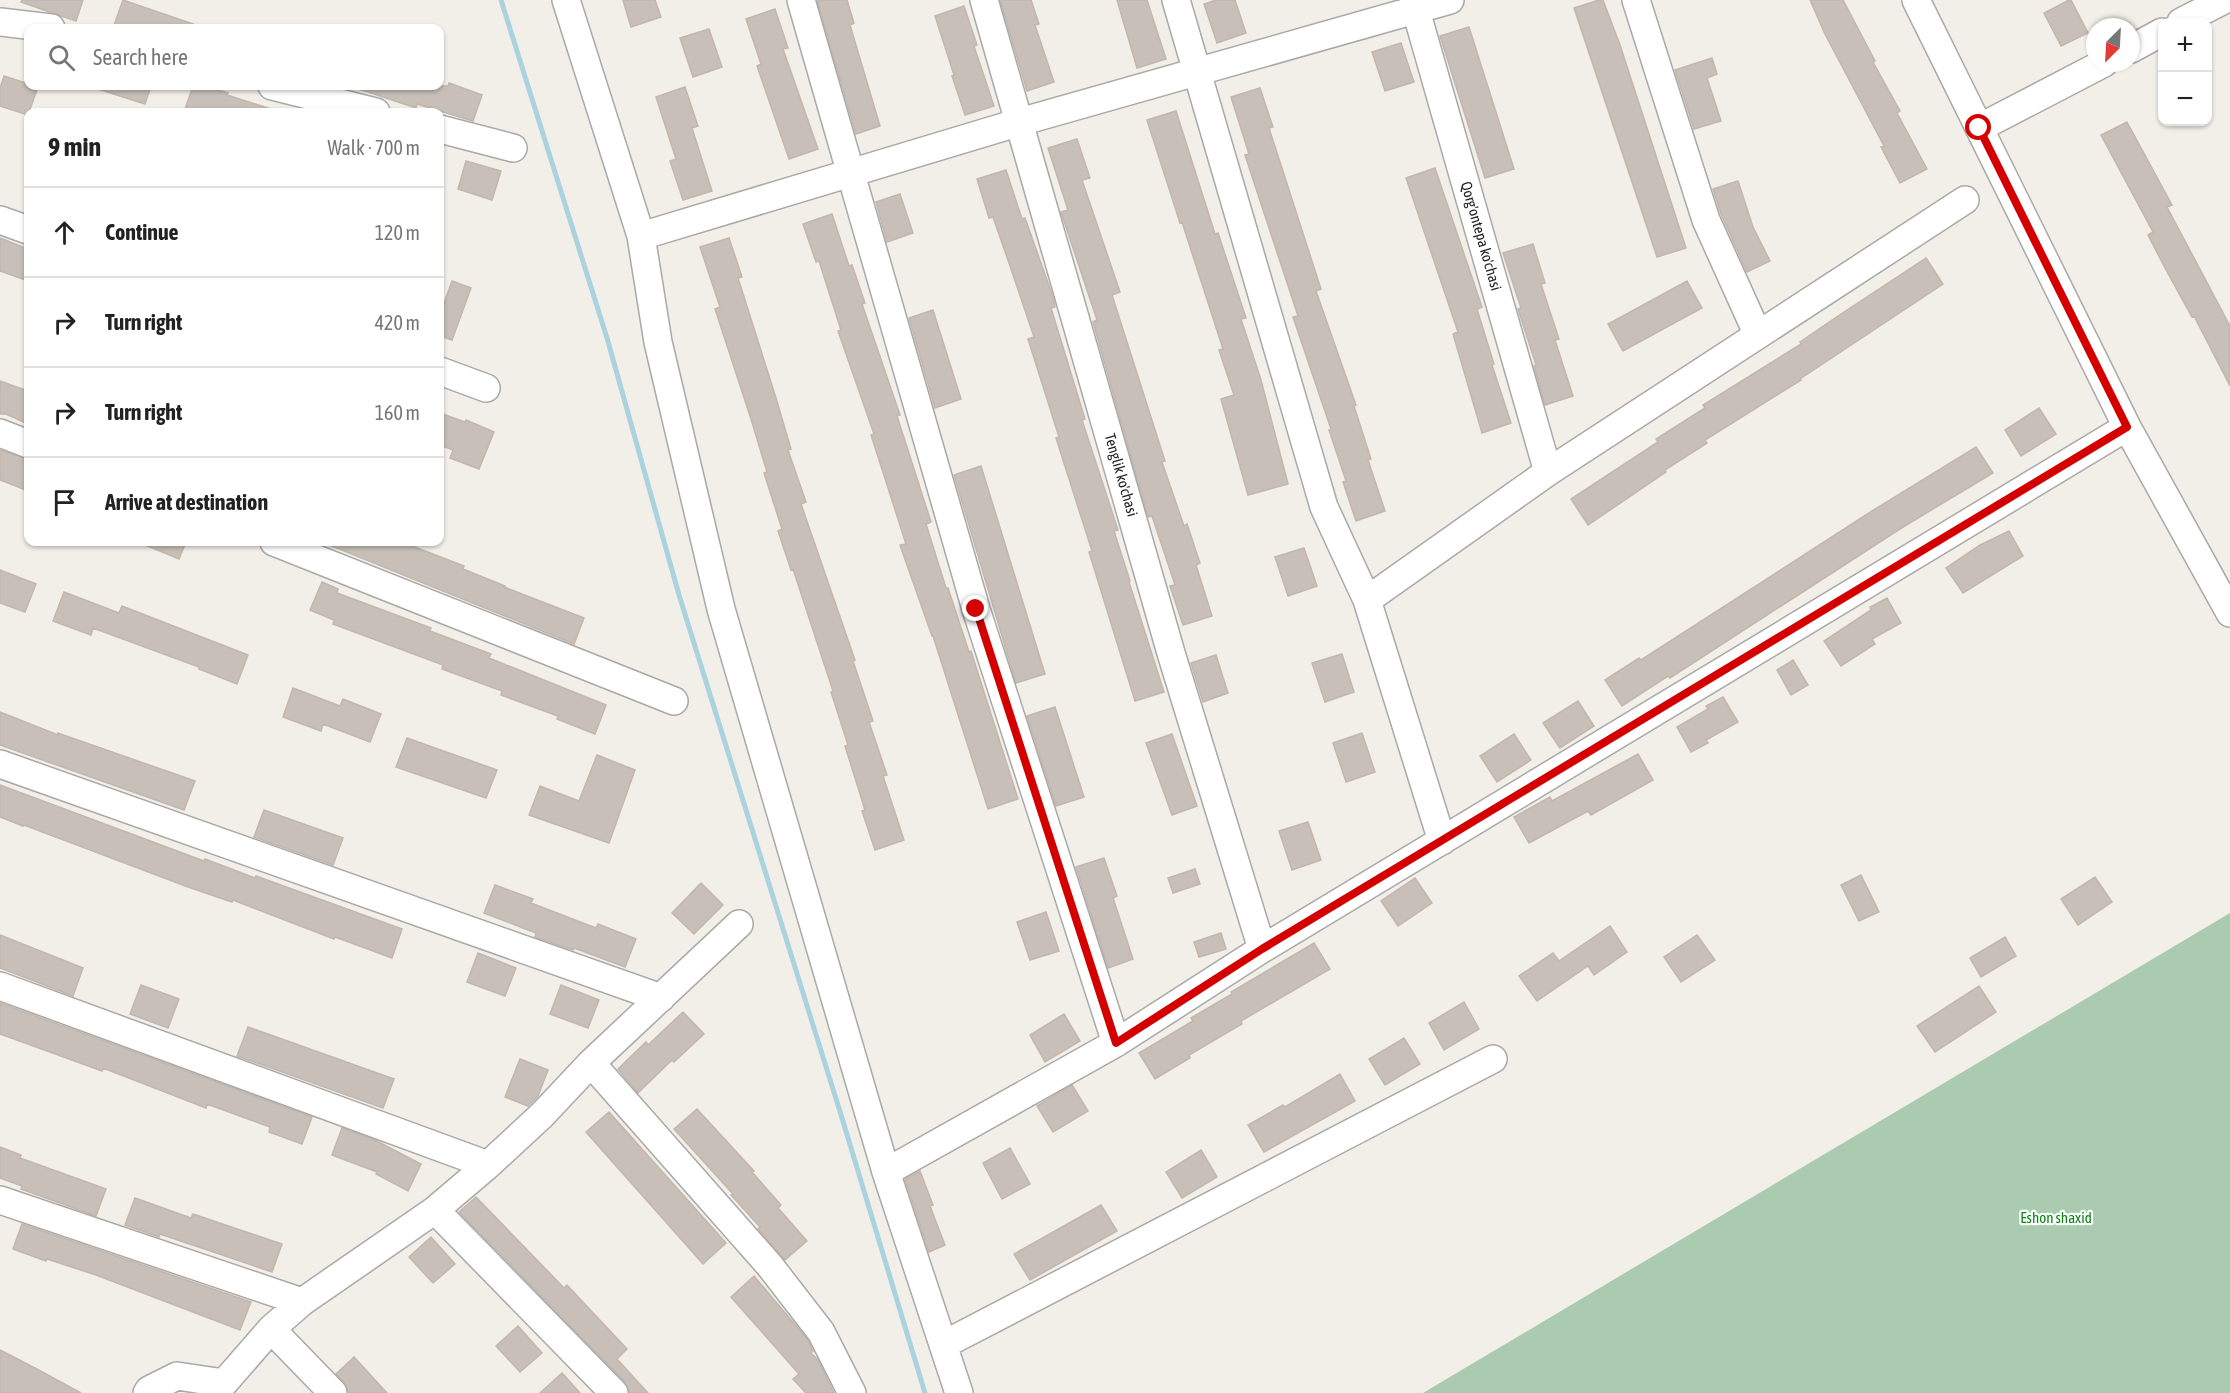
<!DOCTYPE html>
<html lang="en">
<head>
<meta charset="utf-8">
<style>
	:root { --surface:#fff; --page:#f6f6f6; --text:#222; --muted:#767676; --line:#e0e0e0 }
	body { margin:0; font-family:"Asap Condensed",sans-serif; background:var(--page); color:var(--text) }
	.controls { position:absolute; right:18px; top:18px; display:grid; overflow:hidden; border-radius:12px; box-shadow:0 2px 4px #0004 }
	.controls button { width:54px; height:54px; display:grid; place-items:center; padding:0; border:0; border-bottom:2px solid var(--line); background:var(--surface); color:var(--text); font:30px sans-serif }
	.compass { position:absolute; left:2086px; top:18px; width:54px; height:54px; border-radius:50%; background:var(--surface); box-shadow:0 2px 4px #0004; rotate:204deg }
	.stop { position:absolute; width:18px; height:18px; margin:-14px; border:4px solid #d40000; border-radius:50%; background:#fff }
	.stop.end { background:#d40000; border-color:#fff; box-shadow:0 2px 6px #0008 }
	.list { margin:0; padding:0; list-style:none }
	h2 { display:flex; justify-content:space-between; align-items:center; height:78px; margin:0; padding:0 24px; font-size:26px }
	h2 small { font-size:20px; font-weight:400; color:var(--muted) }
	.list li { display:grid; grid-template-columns:39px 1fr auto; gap:18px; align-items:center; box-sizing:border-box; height:90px; padding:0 24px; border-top:2px solid var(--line) }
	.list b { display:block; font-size:22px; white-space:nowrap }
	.list em { font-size:20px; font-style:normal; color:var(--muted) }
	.icon { flex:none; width:33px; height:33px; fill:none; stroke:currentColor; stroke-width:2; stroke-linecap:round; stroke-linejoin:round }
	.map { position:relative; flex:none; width:2230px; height:1393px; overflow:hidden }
	.search { position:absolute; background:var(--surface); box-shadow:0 2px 4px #0004; left:24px; top:24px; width:420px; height:66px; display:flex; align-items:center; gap:15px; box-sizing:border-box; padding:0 21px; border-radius:12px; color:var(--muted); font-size:22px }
	.panel { position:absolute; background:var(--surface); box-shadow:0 2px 4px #0004; left:24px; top:108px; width:420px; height:438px; border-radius:12px }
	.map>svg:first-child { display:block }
	.cemetery { fill:#aacbaf }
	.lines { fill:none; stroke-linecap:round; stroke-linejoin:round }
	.stream { stroke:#aad3df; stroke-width:5 }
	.building { fill:#c7bfb8; stroke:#c4b6ab; stroke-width:1.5 }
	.minor-casing { stroke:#a9a9a9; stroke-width:30 }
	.minor { stroke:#fff; stroke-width:27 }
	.route { stroke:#d40000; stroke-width:8 }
	.labels { text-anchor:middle; stroke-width:4.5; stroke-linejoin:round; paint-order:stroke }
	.street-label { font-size:15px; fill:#222; stroke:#fff }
	.park-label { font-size:15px; fill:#0c8416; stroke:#fff }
</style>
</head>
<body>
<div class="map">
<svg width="2230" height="1393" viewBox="0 0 2230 1393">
	<rect width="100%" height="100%" fill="#f2efe9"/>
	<path class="cemetery" d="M 2230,913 L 2230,1393 L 1423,1393 Z"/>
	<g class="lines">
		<path class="stream" d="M 501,0 L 607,338 L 679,595 L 842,1118 L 925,1393"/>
	</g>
	<path class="building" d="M 22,0 L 83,0 L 76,21 L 21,2 Z
		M 123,0 L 199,26 L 199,28 L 113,28 Z
		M 623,0 L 655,0 L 661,17 L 631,27 Z
		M 817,0 L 847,0 L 854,23 L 850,25 L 880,126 L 856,134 Z
		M 1000,0 L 1031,0 L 1039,24 L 1035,25 L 1054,82 L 1027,91 Z
		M 1117,0 L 1147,0 L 1166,59 L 1137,68 Z
		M 1216,0 L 1235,0 L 1246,33 L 1217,43 L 1204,4 Z
		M 1599,0 L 1603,0 L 1620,45 L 1686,248 L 1657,257 L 1574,8 Z
		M 1810,0 L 1843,0 L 1875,61 L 1873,62 L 1900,111 L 1897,113 L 1927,169 L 1900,183 L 1881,147 L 1884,146 L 1825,34 Z
		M 2069,0 L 2071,0 L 2088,33 L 2061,46 L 2044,13 Z
		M 964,6 L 977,45 L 974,46 L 994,106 L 965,115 L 952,76 L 954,75 L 935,16 Z
		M 775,9 L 788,48 L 783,49 L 818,149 L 789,159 L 757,66 L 761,64 L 746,19 Z
		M 1469,27 L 1514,169 L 1485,178 L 1440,36 Z
		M 709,29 L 722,67 L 693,77 L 680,38 Z
		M 1401,43 L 1414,82 L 1385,91 L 1372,52 Z
		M 1712,58 L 1717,74 L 1707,78 L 1721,121 L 1694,129 L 1675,70 Z
		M 4,76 L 38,87 L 28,115 L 0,106 L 0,88 Z
		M 449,83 L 482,95 L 473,121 L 417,104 L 416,108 L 356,88 L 357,86 L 448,86 Z
		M 99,86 L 151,86 L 145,104 L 98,89 Z
		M 193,86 L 204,86 L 228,93 L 227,95 L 271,109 L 271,112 L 184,112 Z
		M 685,87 L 698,126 L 692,128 L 712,191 L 683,200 L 670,161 L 676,159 L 656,97 Z
		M 1260,88 L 1273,127 L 1269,128 L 1321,289 L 1316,291 L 1356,405 L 1354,406 L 1371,459 L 1368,460 L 1385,511 L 1356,521 L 1343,482 L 1346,481 L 1329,430 L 1331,429 L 1293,317 L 1298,316 L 1245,155 L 1249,154 L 1231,97 Z
		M 1176,111 L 1215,234 L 1218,233 L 1246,318 L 1241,319 L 1261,380 L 1288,484 L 1248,495 L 1221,399 L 1234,395 L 1219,350 L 1223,349 L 1182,222 L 1180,223 L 1147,120 Z
		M 2127,122 L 2172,205 L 2167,207 L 2230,326 L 2230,386 L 2194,316 L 2192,317 L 2165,268 L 2148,235 L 2153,232 L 2101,135 Z
		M 1077,139 L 1090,178 L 1082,180 L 1120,292 L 1112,295 L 1165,461 L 1162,462 L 1184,526 L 1187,524 L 1200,563 L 1196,565 L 1212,616 L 1183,625 L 1170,586 L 1175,585 L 1152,516 L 1148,517 L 1093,322 L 1097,320 L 1061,212 L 1068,210 L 1048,148 Z
		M 466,161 L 501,171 L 492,200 L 458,189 Z
		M 1435,168 L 1482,307 L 1477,309 L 1494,364 L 1492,365 L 1511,423 L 1482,433 L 1453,334 L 1458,332 L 1406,178 Z
		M 1006,170 L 1022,219 L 1025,218 L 1053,297 L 1055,307 L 1051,308 L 1085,419 L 1082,420 L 1118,530 L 1114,531 L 1130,581 L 1129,582 L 1164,692 L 1135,701 L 1089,552 L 1092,551 L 1056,438 L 1059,437 L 1028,339 L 1034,337 L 1010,266 L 993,217 L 989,218 L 977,179 Z
		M 1738,181 L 1753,227 L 1770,261 L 1747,272 L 1721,214 L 1713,189 Z
		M 900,194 L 913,233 L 887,242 L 876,202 Z
		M 832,214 L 849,266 L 852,265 L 865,303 L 862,304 L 900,415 L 897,416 L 931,522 L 926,524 L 946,588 L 948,588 L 969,652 L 971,651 L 1018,799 L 988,809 L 933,636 L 932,636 L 900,545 L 906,544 L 871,435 L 874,434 L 838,331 L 841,330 L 819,261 L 816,262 L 803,224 Z
		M 0,238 L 28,249 L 28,281 L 0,271 Z
		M 729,238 L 742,277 L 738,278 L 776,398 L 791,449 L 788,450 L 806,502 L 801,504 L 855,660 L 853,661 L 873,721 L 869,722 L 887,775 L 883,776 L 904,840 L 875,850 L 862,811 L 865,810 L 845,746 L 848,745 L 831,692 L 833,691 L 793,569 L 791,570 L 778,531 L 782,529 L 764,473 L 767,472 L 751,419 L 715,309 L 720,307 L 700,247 Z
		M 1533,244 L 1545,283 L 1541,284 L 1559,339 L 1555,340 L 1573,396 L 1545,405 L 1534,366 L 1536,365 L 1518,309 L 1521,308 L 1503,253 Z
		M 1926,258 L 1943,284 L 1800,379 L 1801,380 L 1705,440 L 1707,443 L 1665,470 L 1666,472 L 1588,525 L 1571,499 L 1658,442 L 1656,439 L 1705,408 L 1703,405 L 1801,344 L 1800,342 L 1838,316 Z
		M 452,281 L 471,288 L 452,340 L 440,336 L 440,315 Z
		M 1687,281 L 1702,308 L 1623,351 L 1608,324 Z
		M 933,310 L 961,399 L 935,408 L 909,318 Z
		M 0,381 L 28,391 L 28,424 L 6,414 L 0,414 Z
		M 2039,408 L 2056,434 L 2021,456 L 2005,430 Z
		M 440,413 L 465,422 L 466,420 L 494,432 L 479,469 L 450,458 L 453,450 L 440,445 Z
		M 1976,447 L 1993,473 L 1903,527 L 1670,678 L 1668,676 L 1622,706 L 1605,680 L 1639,658 L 1641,660 L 1872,511 Z
		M 0,450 L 28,459 L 28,491 L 0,480 Z
		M 981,466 L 1045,674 L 1016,683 L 954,475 Z
		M 2009,531 L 2023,556 L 1963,593 L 1946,568 L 1980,545 Z
		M 138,542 L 186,542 L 179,559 Z
		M 322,542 L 402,542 L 464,566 L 463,569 L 505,586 L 504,587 L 584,618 L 574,644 Z
		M 1304,548 L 1317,586 L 1288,596 L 1275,557 Z
		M 0,570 L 36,584 L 25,612 L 0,603 Z
		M 322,582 L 338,589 L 337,593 L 431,628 L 430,631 L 491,654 L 489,658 L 606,705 L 595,734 L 557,719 L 558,716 L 501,695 L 502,691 L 442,669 L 443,665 L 333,624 L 334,620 L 310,610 Z
		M 64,592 L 119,613 L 122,606 L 248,655 L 237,684 L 199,669 L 199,667 L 93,628 L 91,635 L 53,621 Z
		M 1887,598 L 1901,623 L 1872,639 L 1875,644 L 1841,666 L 1824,641 L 1871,610 L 1870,607 Z
		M 1342,654 L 1354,692 L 1325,702 L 1312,663 Z
		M 1216,655 L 1228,693 L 1203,702 L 1191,663 Z
		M 1793,660 L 1808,685 L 1791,695 L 1777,670 Z
		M 293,688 L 340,706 L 343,699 L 381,714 L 370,742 L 323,724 L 321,731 L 283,717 Z
		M 1723,697 L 1738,722 L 1706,740 L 1708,743 L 1691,752 L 1677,727 L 1708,709 L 1706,706 Z
		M 1578,701 L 1594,726 L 1560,748 L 1543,723 Z
		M 1055,707 L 1084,797 L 1056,806 L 1027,716 Z
		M 0,712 L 58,735 L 58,733 L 195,781 L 184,810 L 0,745 Z
		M 1362,733 L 1375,772 L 1346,782 L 1333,743 Z
		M 1172,734 L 1197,806 L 1172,815 L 1146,743 Z
		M 1514,734 L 1531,760 L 1497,782 L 1480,756 Z
		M 407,738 L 497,770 L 486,798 L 396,767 Z
		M 1638,754 L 1653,780 L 1591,815 L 1588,811 L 1529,843 L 1514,817 L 1550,797 L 1552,801 Z
		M 597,755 L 635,770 L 609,843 L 529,815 L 540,786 L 579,801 Z
		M 0,785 L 204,861 L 205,859 L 255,878 L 256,876 L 402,929 L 392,958 L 335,937 L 334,939 L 233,900 L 232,902 L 188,887 L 24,825 L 23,826 L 0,817 Z
		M 264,810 L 343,838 L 333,865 L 254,837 Z
		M 1308,822 L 1321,860 L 1292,870 L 1279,831 Z
		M 1104,858 L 1117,896 L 1113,898 L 1133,959 L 1108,968 L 1076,867 Z
		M 1195,869 L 1200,884 L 1173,893 L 1168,878 Z
		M 1861,875 L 1879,912 L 1859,921 L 1841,885 Z
		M 2095,877 L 2112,902 L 2078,925 L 2061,899 Z
		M 1415,878 L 1432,903 L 1398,926 L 1381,901 Z
		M 701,883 L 723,905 L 694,934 L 672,913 Z
		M 495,885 L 533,899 L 531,903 L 596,928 L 598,924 L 636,939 L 625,967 L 574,948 L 573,950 L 535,937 L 536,933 L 484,913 Z
		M 1046,912 L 1059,951 L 1030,960 L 1017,922 Z
		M 1610,926 L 1627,952 L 1594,975 L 1588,966 L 1537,1001 L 1519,976 L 1553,953 L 1559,961 Z
		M 1221,933 L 1226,949 L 1199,957 L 1194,942 Z
		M 0,935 L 83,968 L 73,996 L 0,968 Z
		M 1697,935 L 1715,960 L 1681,982 L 1664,957 Z
		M 2005,937 L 2016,956 L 1981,977 L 1970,958 Z
		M 1314,943 L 1330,969 L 1241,1021 L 1242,1024 L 1189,1055 L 1190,1058 L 1155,1079 L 1139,1053 L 1193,1021 L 1191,1018 L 1232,994 L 1231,992 Z
		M 478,953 L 516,968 L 505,996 L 467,982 Z
		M 141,985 L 179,999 L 168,1028 L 130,1014 Z
		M 561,985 L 599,1000 L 588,1028 L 550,1014 Z
		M 1979,986 L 1996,1012 L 1935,1052 L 1917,1026 Z
		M 1464,1002 L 1479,1029 L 1444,1050 L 1429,1023 Z
		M 0,1003 L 312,1117 L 302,1144 L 269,1132 L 270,1127 L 207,1104 L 206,1108 L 103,1068 L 102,1071 L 0,1034 Z
		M 683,1012 L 704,1034 L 674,1062 L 672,1060 L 638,1093 L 618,1069 L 646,1042 L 648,1045 Z
		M 1064,1014 L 1080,1041 L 1045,1062 L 1030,1035 Z
		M 248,1027 L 394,1079 L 383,1108 L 237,1056 Z
		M 1404,1038 L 1420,1064 L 1385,1085 L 1369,1059 Z
		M 520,1059 L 548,1070 L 538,1096 L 528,1106 L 505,1097 Z
		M 1340,1074 L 1355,1101 L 1264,1152 L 1248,1125 L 1283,1105 L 1285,1107 Z
		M 1072,1085 L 1088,1111 L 1053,1132 L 1037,1106 Z
		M 697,1109 L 754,1171 L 752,1172 L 781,1205 L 778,1208 L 807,1241 L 785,1260 L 758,1229 L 760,1227 L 731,1195 L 733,1194 L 674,1129 Z
		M 609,1112 L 726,1243 L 703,1264 L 586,1132 Z
		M 342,1128 L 375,1140 L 421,1164 L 408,1191 L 376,1174 L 377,1172 L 332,1155 Z
		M 0,1147 L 21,1155 L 20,1158 L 106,1189 L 96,1216 L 21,1189 L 22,1186 L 0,1178 Z
		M 1010,1148 L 1030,1184 L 1002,1199 L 983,1163 Z
		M 1201,1150 L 1217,1177 L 1182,1198 L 1166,1172 Z
		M 920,1171 L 933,1205 L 930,1206 L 945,1245 L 929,1252 L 905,1179 Z
		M 476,1197 L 564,1288 L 567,1285 L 627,1349 L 617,1359 L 648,1393 L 629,1393 L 625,1382 L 459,1212 Z
		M 135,1198 L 191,1218 L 193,1214 L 282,1244 L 272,1272 L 160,1234 L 159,1237 L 125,1225 Z
		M 1101,1205 L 1117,1231 L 1030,1280 L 1014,1254 Z
		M 22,1224 L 251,1302 L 240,1330 L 96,1275 L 47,1259 L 46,1261 L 13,1249 Z
		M 431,1237 L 455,1264 L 433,1283 L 409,1257 Z
		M 754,1276 L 808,1340 L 813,1351 L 811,1353 L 818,1360 L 834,1393 L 806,1393 L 793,1379 L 799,1374 L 731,1297 Z
		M 518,1326 L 542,1353 L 520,1372 L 496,1346 Z
		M 0,1350 L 33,1367 L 81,1393 L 0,1393 Z
		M 354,1357 L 387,1393 L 348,1393 L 345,1383 L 336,1374 Z
		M 562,1373 L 580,1393 L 540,1393 Z"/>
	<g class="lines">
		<defs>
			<path id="minor" d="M 566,0 L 641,236 L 658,342 L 721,609 L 886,1172 L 959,1393
				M 801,0 L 976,609 L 1116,1043
				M 984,0 L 1171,653 L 1262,949
				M 1176,0 L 1324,507 L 1367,600 L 1442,841
				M 1413,0 L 1548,472
				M 1636,0 L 1706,220 L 1758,335
				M 1916,0 L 2127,427 L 2230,613
				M 0,22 L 51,28
				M 2181,22 L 2224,0
				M 2131,49 L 2162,32
				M 272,86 L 376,112
				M 1979,128 L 2104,63
				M 440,129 L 513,148
				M 0,220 L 28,230
				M 641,236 L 1020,122 L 1450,0
				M 440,371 L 486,388
				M 0,433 L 28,444
				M 274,542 L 674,701
				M 1367,600 L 1548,472 L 1965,200
				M 0,764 L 661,998
				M 0,986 L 488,1165
				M 591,1063 L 770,1266 L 821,1332 L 852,1393
				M 886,1172 L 1116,1043 L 1262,949 L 2127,427
				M 0,1200 L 302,1302
				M 435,1210 L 614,1393
				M 271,1329 L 333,1393
				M 943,1345 L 1493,1059
				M 147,1393 L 149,1390 L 177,1376 L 224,1383 L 271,1329 L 302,1302 L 435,1210 L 488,1165 L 542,1115 L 591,1063 L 739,924"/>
		</defs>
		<use href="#minor" class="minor-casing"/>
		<use href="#minor" class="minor"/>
	</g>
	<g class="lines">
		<path class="route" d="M 976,609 L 1116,1043 L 1262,949 L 2127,427 L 1979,128"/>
	</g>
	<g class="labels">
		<g class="street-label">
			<text transform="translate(1481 236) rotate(74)" y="5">Qorg'ontepa ko'chasi</text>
			<text transform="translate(1121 475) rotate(74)" y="5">Tenglik ko'chasi</text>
		</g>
		<g class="park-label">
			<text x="2056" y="1223">Eshon shaxid</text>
		</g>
	</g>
</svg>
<div class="controls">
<button>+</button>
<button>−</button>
</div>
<svg class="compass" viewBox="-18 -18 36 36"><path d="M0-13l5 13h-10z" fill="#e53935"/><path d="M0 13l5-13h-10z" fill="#767676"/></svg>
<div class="stop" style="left:1979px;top:128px"></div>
<div class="stop end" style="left:976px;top:609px"></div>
<div class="search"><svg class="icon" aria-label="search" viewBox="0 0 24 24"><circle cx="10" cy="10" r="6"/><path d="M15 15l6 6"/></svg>Search here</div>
<section class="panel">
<h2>9 min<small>Walk · 700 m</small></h2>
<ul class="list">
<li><svg class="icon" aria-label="ahead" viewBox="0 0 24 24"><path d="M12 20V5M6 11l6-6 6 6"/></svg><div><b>Continue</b></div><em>120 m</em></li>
<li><svg class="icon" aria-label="right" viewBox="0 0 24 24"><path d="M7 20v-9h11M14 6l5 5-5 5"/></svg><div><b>Turn right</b></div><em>420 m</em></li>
<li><svg class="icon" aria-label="right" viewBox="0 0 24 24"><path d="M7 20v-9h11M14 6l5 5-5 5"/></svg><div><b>Turn right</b></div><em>160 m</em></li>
<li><svg class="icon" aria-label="arrive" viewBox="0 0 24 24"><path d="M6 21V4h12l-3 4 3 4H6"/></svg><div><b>Arrive at destination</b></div></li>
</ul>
</section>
</div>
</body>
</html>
